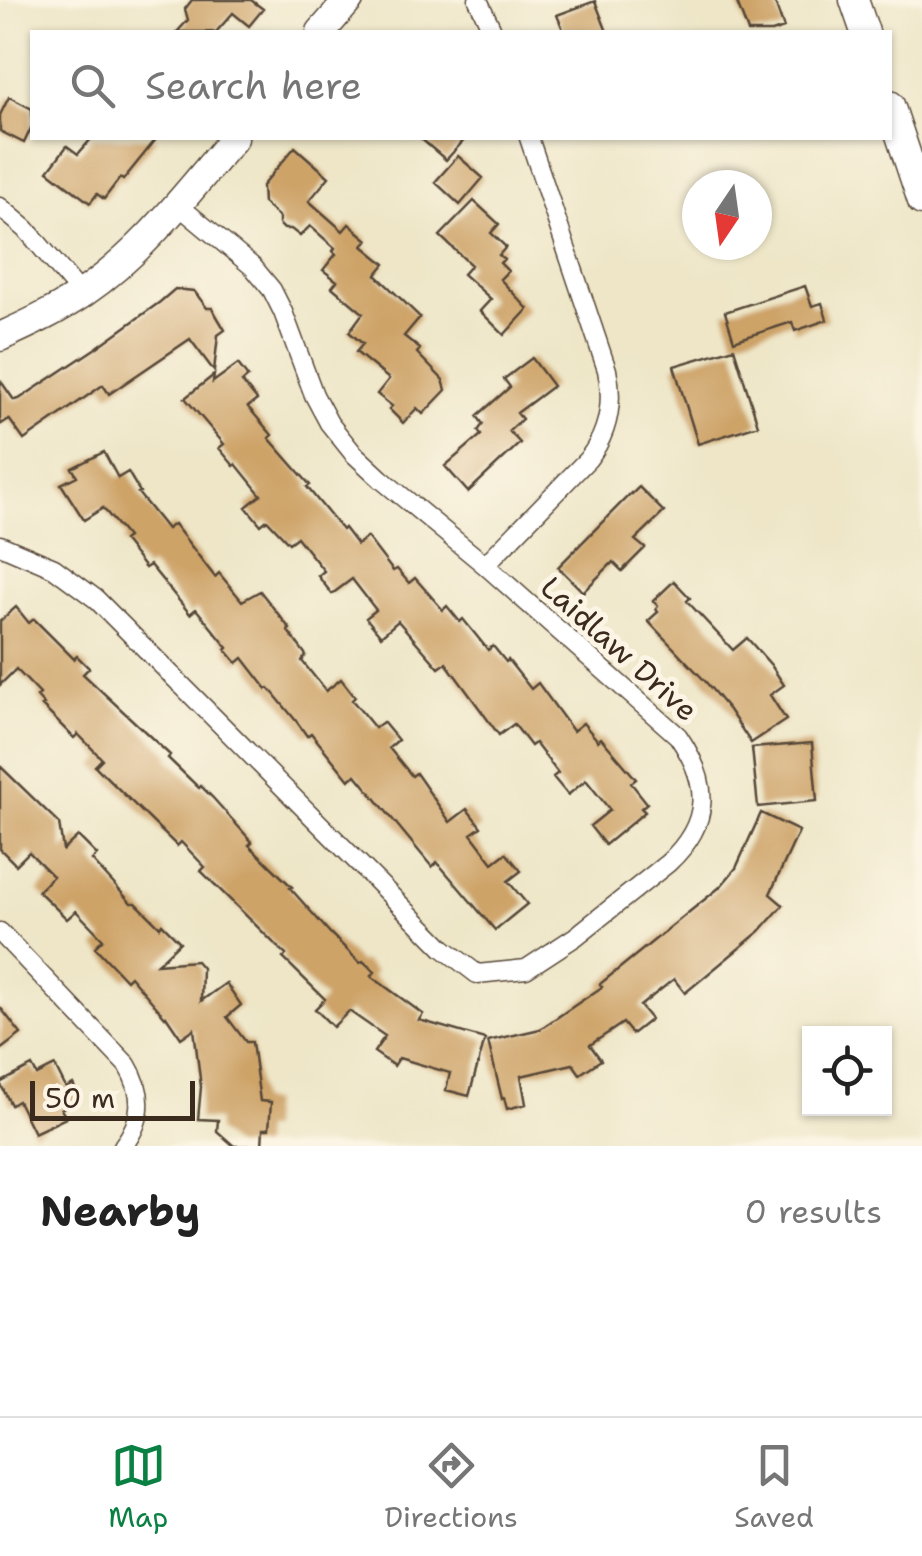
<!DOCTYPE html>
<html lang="en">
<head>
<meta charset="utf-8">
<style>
	:root { --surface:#fff; --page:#f6f6f6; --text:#222; --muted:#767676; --line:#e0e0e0; --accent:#0b8043 }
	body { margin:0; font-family:"Shantell Sans",sans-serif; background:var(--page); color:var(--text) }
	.controls { position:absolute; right:30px; bottom:30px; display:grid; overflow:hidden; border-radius:0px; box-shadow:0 2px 8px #0004 }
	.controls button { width:90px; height:90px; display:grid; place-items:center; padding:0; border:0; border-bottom:2px solid var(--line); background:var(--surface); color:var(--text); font:50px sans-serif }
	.compass { position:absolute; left:682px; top:170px; width:90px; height:90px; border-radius:50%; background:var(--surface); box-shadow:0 2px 8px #0004; rotate:193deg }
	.scale { position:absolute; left:30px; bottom:25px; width:165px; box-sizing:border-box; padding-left:10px; border:5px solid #3b2a1e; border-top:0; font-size:28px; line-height:35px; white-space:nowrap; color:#3b2a1e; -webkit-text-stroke:8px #fcf5e5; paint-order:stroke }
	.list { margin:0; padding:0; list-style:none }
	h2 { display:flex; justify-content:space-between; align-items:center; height:130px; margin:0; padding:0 40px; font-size:42px }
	h2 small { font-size:32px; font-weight:400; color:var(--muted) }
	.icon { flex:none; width:55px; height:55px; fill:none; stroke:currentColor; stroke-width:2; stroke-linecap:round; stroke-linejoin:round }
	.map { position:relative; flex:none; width:922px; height:1146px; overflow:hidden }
	.search { position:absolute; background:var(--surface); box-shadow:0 2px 8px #0004; left:30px; right:30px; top:30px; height:110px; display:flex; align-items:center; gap:25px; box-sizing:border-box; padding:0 35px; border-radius:0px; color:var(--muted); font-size:38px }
	.sheet { height:270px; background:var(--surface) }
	nav { display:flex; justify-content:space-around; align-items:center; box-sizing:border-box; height:140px; border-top:2px solid var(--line); background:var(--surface); font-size:28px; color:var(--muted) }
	nav a { display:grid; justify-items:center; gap:5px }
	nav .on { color:var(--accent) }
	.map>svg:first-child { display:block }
	.building { fill:#cda367 }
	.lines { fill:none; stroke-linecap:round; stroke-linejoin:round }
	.street-casing { stroke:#564637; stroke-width:21 }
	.secondary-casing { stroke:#564637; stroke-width:31 }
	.street { stroke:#fff; stroke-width:18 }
	.secondary { stroke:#fff; stroke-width:28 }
	.labels { text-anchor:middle; stroke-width:10; stroke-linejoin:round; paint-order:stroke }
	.street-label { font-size:30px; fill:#3b2a1e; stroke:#fcf5e5 }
</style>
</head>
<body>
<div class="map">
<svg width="922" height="1146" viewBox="0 0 922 1146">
	<rect width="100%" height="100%" fill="#fcf5e5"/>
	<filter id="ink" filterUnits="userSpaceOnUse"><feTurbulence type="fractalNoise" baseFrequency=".01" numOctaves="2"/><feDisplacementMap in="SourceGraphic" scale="20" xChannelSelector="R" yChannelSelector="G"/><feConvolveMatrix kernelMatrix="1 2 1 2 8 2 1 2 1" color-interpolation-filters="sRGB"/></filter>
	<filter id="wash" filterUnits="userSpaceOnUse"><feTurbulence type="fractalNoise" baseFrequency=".0048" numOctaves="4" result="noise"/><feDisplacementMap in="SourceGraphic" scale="40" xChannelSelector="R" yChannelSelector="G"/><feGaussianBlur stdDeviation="2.25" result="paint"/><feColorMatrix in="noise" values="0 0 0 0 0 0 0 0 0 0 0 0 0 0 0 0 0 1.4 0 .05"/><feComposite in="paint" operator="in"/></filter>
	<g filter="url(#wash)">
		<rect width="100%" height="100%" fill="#eee6c7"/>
		<g id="blocks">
			<path class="building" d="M 192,0 L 251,0 L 263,9 L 249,26 L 233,13 L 216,32 L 177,32 L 188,20 L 185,9 Z
				M 736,0 L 774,0 L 784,28 L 772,32 L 748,32 Z
				M 595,1 L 607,32 L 564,32 L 557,15 Z
				M 9,97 L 32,109 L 32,126 L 24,143 L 0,131 L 0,115 Z
				M 92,138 L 157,138 L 123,180 L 120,178 L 104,199 L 97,194 L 90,203 L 48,171 L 67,146 L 78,154 Z
				M 420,138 L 466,138 L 446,160 Z
				M 295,147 L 329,177 L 309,201 L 343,231 L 349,224 L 368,240 L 363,246 L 385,264 L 376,275 L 420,317 L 404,336 L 420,349 L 417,353 L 443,380 L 446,390 L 423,414 L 417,408 L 403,423 L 389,409 L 392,406 L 377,394 L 389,379 L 356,352 L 363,344 L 349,332 L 363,313 L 332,287 L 337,281 L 323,270 L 336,254 L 333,251 L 335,248 L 310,226 L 300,236 L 291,229 L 284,229 L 279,224 L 279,217 L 263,203 L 262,186 Z
				M 458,156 L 483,178 L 460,205 L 435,182 Z
				M 474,201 L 499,224 L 491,233 L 506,247 L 499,255 L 504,259 L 500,263 L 508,271 L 500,279 L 528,309 L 504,335 L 480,311 L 491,299 L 463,274 L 471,265 L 440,236 Z
				M 805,286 L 812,306 L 822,303 L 827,320 L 795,331 L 792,322 L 734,341 L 725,312 Z
				M 175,289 L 194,291 L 207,308 L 212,308 L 225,330 L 218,335 L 214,371 L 190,339 L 109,394 L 103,385 L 24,440 L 9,419 L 0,425 L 0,380 L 14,400 L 19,399 L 96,348 L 160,302 Z
				M 734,348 L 758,425 L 698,444 L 674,366 Z
				M 532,358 L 553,386 L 517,413 L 522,419 L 509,431 L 520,443 L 468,492 L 445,466 L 481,435 L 478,431 L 483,424 L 477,416 L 510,387 L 504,379 Z
				M 238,364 L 248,377 L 242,382 L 257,400 L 248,407 L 272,435 L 269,438 L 310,485 L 307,487 L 342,530 L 344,528 L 357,545 L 367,537 L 393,571 L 397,569 L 409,583 L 415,578 L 443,610 L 447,606 L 460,622 L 463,619 L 488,650 L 493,646 L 506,662 L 508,660 L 531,689 L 538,683 L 573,731 L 583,723 L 598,741 L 601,738 L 636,779 L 631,783 L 647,803 L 641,808 L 645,812 L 605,845 L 590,826 L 610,810 L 586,780 L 568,795 L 553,777 L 558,773 L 535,743 L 531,746 L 514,724 L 499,735 L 446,663 L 439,668 L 398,621 L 381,636 L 366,618 L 376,610 L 352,579 L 332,594 L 318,576 L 324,571 L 297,537 L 289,543 L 267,520 L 261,525 L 246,507 L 261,495 L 236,464 L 234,466 L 219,448 L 224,444 L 185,398 L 214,375 L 213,382 Z
				M 104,452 L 118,478 L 128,472 L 140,492 L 138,493 L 167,529 L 174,524 L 215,577 L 219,573 L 242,601 L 260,591 L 290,629 L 288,631 L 306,655 L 302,661 L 326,691 L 341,679 L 355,697 L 352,700 L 375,728 L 383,722 L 398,740 L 389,748 L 412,776 L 416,773 L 450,822 L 467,809 L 481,827 L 471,834 L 493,863 L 506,853 L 521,871 L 508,881 L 527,904 L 495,930 L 437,862 L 432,867 L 356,775 L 349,780 L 311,733 L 307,736 L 297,722 L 269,688 L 267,689 L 243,658 L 237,663 L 226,650 L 228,648 L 196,609 L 190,614 L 150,565 L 145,568 L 123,540 L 127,537 L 103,508 L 84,520 L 61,484 L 77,476 L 72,468 Z
				M 639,487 L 664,512 L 635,540 L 645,548 L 622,571 L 613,562 L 583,592 L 558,567 L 631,493 L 632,494 Z
				M 674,581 L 690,598 L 687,601 L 733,650 L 747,638 L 771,665 L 784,685 L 770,695 L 786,720 L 751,743 L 729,710 L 705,681 L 648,621 L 658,612 L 656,609 L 658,606 L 653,601 Z
				M 16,607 L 29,623 L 34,619 L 74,659 L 77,656 L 89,668 L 83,674 L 170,755 L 168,758 L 199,788 L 201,786 L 213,798 L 252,842 L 249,845 L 292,887 L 290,888 L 330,933 L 360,963 L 363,961 L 375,972 L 371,976 L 423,1014 L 419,1020 L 485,1039 L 469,1096 L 446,1090 L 450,1073 L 399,1058 L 394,1066 L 374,1052 L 385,1036 L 349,1011 L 333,1027 L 315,1009 L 325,999 L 283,958 L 286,955 L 201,871 L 205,867 L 181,842 L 177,846 L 95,766 L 102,759 L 78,734 L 74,738 L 42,706 L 44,705 L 37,697 L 40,694 L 16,669 L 0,685 L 0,621 Z
				M 812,743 L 817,801 L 758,807 L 752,748 Z
				M 0,766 L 59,823 L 63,850 L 78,836 L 97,855 L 92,860 L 131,903 L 136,903 L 160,927 L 162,924 L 180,942 L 157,964 L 196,961 L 202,968 L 201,1001 L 226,983 L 241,1005 L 227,1017 L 246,1042 L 252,1042 L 260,1101 L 271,1102 L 269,1129 L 263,1129 L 262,1146 L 234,1146 L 217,1131 L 218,1120 L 198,1119 L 201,1087 L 194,1029 L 181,1038 L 166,1016 L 165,1017 L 130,976 L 126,980 L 95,947 L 103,939 L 76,911 L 67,919 L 38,891 L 53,876 L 29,852 L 16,865 L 0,849 Z
				M 761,813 L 799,831 L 770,894 L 783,905 L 760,931 L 685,993 L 674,979 L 640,1006 L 651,1019 L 632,1034 L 623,1023 L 590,1045 L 601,1060 L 580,1074 L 573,1064 L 521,1076 L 526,1104 L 507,1109 L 504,1098 L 502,1099 L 488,1041 L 540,1029 L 602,987 L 600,984 L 720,887 L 736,868 Z
				M 0,1007 L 21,1034 L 0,1050 Z
				M 32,1066 L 37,1075 L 55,1066 L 66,1088 L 73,1084 L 80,1099 L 61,1109 L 66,1118 L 34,1133 L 18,1101 L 11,1105 L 0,1083 Z"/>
		</g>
	</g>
	<g filter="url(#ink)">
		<use href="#blocks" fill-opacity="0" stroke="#564637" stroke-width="2.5"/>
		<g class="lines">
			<defs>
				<path id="street" d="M 478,0 L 493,32
					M 0,207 L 26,229 L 81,294
					M 0,545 L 54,568 L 96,599 L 443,948 L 477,974 L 526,969 L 575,937 L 668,863 C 712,822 710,783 678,736 L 485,565 L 381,479 L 353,453 L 329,423 L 314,395 L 283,312 L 272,290 L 253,267 L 178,205
					M 485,565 L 588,459 C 609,432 614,403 607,370 L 529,138
					M 0,932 L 127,1065 C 144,1093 144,1119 123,1146"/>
				<path id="secondary" d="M 854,0 L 865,32
					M 321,32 L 349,0
					M 890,105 L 922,201
					M 0,337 C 28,324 57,311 83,293 C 143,252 187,193 234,138"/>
			</defs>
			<use href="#street" class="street-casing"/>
			<use href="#secondary" class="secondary-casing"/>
			<use href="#street" class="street"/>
			<use href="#secondary" class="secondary"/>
		</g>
	</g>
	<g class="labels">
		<g class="street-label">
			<text transform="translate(619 649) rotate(42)" y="10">Laidlaw Drive</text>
		</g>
	</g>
</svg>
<div class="controls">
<button><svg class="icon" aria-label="locate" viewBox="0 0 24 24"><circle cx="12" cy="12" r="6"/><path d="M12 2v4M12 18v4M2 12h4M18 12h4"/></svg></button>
</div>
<svg class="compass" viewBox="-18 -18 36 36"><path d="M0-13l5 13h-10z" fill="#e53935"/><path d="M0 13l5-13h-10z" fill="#767676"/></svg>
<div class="scale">50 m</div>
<div class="search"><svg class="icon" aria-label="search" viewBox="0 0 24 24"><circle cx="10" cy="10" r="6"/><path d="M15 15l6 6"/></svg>Search here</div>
</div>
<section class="sheet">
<h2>Nearby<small>0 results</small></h2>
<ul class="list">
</ul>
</section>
<nav>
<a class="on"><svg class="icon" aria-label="map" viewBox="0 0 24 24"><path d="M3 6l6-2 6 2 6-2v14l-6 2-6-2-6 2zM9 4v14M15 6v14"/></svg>Map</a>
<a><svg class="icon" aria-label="directions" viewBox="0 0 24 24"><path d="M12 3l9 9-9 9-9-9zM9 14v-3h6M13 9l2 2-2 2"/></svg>Directions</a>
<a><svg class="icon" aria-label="saved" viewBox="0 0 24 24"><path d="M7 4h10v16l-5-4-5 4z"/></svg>Saved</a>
</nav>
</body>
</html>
